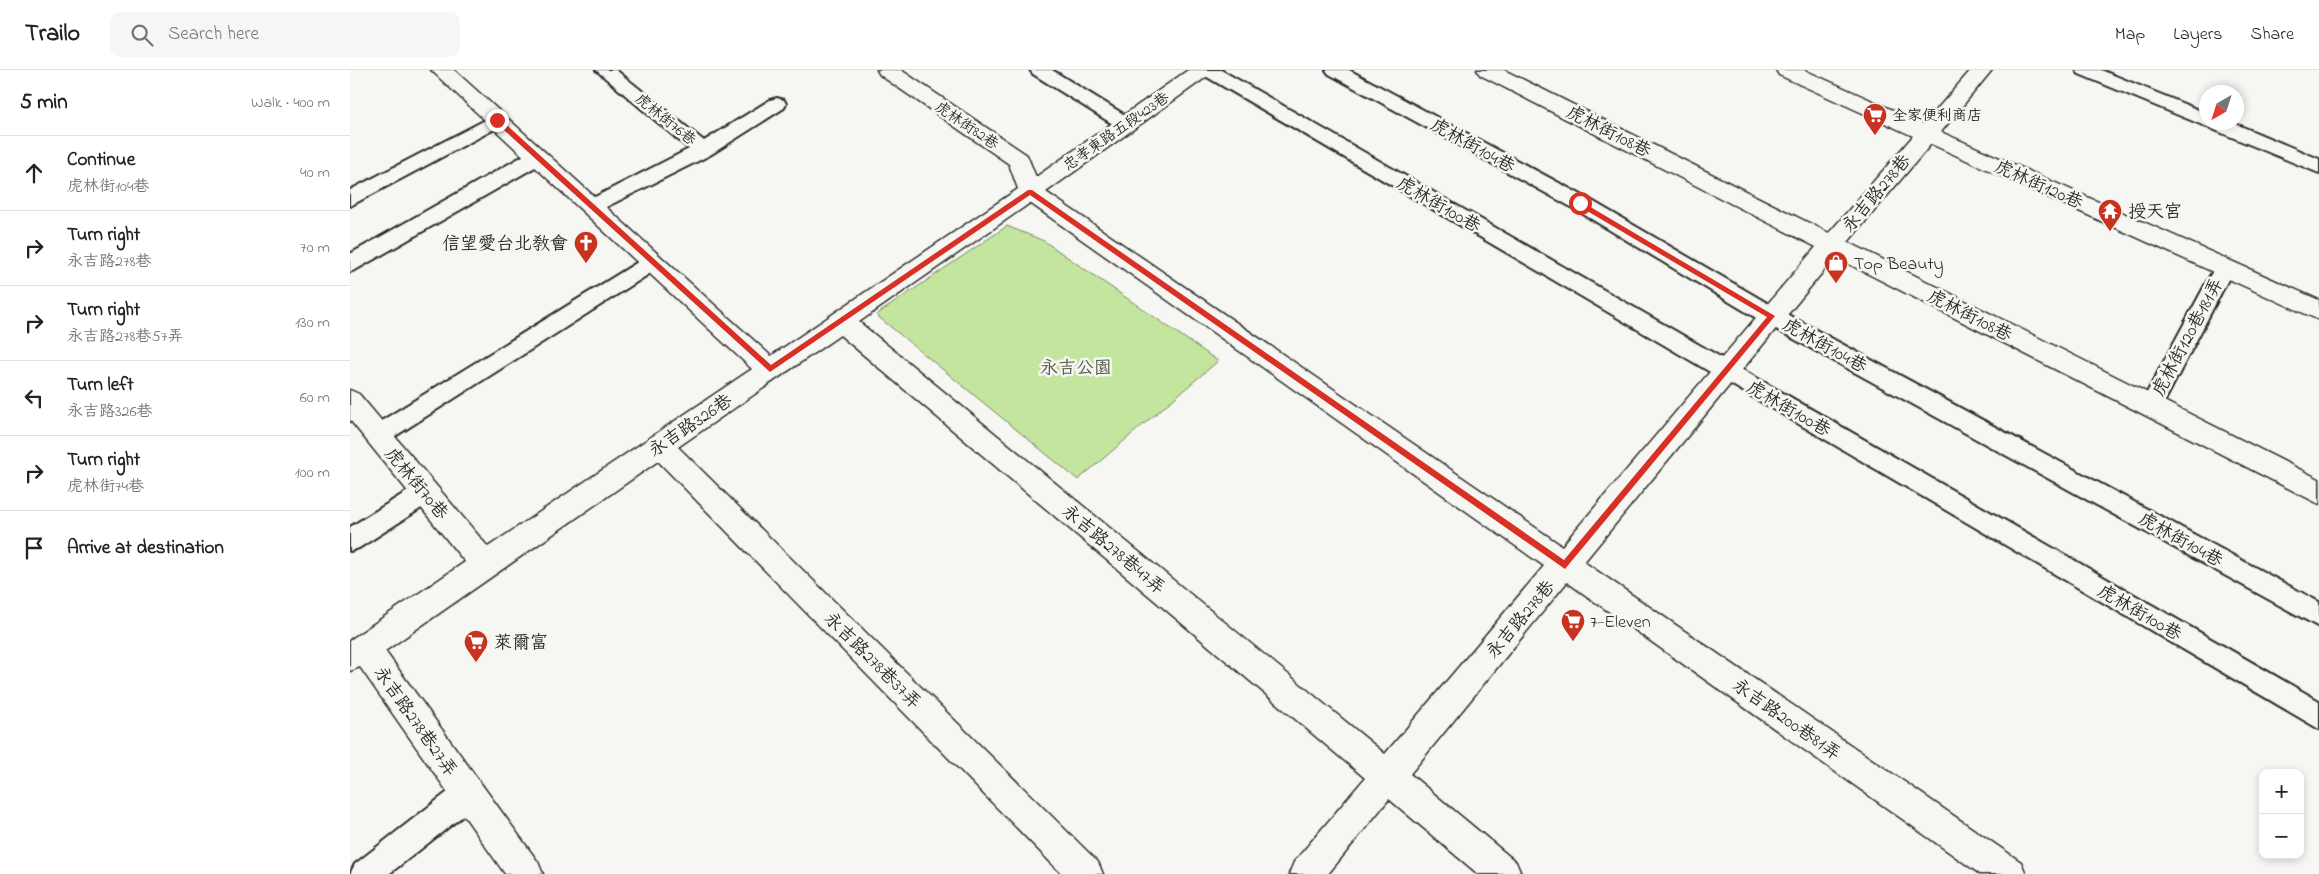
<!DOCTYPE html>
<html lang="en">
<head>
<meta charset="utf-8">
<style>
	:root { --surface:#fff; --page:#f6f6f6; --text:#222; --muted:#767676; --line:#e0e0e0 }
	body { margin:0; font-family:"Indie Flower","LXGW WenKai TC",sans-serif; background:var(--page); color:var(--text) }
	.controls { position:absolute; right:15px; bottom:15px; display:grid; overflow:hidden; border-radius:10px; box-shadow:0 2px 8px #0003 }
	.controls button { width:45px; height:45px; display:grid; place-items:center; padding:0; border:0; border-bottom:1px solid var(--line); background:var(--surface); color:var(--text); font:25px sans-serif }
	.compass { position:absolute; left:1849px; top:15px; width:45px; height:45px; border-radius:50%; background:var(--surface); box-shadow:0 2px 8px #0003; rotate:219deg }
	.stop { position:absolute; width:15px; height:15px; margin:-11px; border:4px solid #d93025; border-radius:50%; background:#fff }
	.stop.end { background:#d93025; border-color:#fff; box-shadow:0 1px 5px #0008 }
	.list { margin:0; padding:0; list-style:none }
	h2 { display:flex; justify-content:space-between; align-items:center; height:65px; margin:0; padding:0 20px; font-size:21px }
	h2 small { font-size:16px; font-weight:400; color:var(--muted) }
	.list li { display:grid; grid-template-columns:32px 1fr auto; gap:15px; align-items:center; box-sizing:border-box; height:75px; padding:0 20px; border-top:1px solid var(--line) }
	.list b { display:block; font-size:19px; white-space:nowrap }
	.list p { margin:0; font-size:16px; white-space:nowrap; color:var(--muted) }
	.list em { font-size:16px; font-style:normal; color:var(--muted) }
	.icon { flex:none; width:28px; height:28px; fill:none; stroke:currentColor; stroke-width:2; stroke-linecap:round; stroke-linejoin:round }
	.map { position:relative; flex:none; width:1969px; height:804px; overflow:hidden }
	header { display:flex; align-items:center; gap:30px; box-sizing:border-box; height:70px; padding:0 25px; background:var(--surface); border-bottom:1px solid var(--line) }
	header strong { font-size:24px }
	nav { display:flex; gap:28px; margin-inline-start:auto; font-size:18px }
	.search { width:350px; height:45px; background:var(--page); display:flex; align-items:center; gap:12px; box-sizing:border-box; padding:0 18px; border-radius:10px; color:var(--muted); font-size:19px }
	main { display:flex }
	aside { flex:1; background:var(--surface) }
	.map>svg:first-child { display:block }
	.green { fill:#c3e59e; stroke:#778864 }
	.lines { fill:none; stroke-linecap:round; stroke-linejoin:round }
	.lane-casing { stroke:#2b2b2b; stroke-width:4 }
	.street-casing { stroke:#2b2b2b; stroke-width:3 }
	.lane { fill:#f6f6f2; fill-rule:evenodd }
	.street { fill:#f6f6f2; fill-rule:evenodd }
	.route { fill:#d93025 }
	.labels { text-anchor:middle; stroke-width:5; stroke-linejoin:round; paint-order:stroke }
	.far-poi-label { font-size:15px; fill:#2b2b2b; stroke:#f6f6f2; text-anchor:start }
	.far-street-label { font-size:15px; fill:#2b2b2b; stroke:#f6f6f2 }
	.street-label { font-size:18px; fill:#2b2b2b; stroke:#f6f6f2 }
	.poi-label { font-size:18px; fill:#2b2b2b; stroke:#f6f6f2; text-anchor:start }
	.park-label { font-size:18px; fill:#515a48; stroke:#f6f6f2 }
</style>
</head>
<body>
<header>
<strong>Trailo</strong>
<div class="search"><svg class="icon" aria-label="search" viewBox="0 0 24 24"><circle cx="10" cy="10" r="6"/><path d="M15 15l6 6"/></svg>Search here</div>
<nav><a>Map</a><a>Layers</a><a>Share</a></nav>
</header>
<main>
<aside>
<h2>5 min<small>Walk · 400 m</small></h2>
<ul class="list">
<li><svg class="icon" aria-label="ahead" viewBox="0 0 24 24"><path d="M12 20V5M6 11l6-6 6 6"/></svg><div><b>Continue</b><p>虎林街104巷</p></div><em>40 m</em></li>
<li><svg class="icon" aria-label="right" viewBox="0 0 24 24"><path d="M7 20v-9h11M14 6l5 5-5 5"/></svg><div><b>Turn right</b><p>永吉路278巷</p></div><em>70 m</em></li>
<li><svg class="icon" aria-label="right" viewBox="0 0 24 24"><path d="M7 20v-9h11M14 6l5 5-5 5"/></svg><div><b>Turn right</b><p>永吉路278巷57弄</p></div><em>130 m</em></li>
<li><svg class="icon" aria-label="left" viewBox="0 0 24 24"><path d="M17 20v-9H6M10 6l-5 5 5 5"/></svg><div><b>Turn left</b><p>永吉路326巷</p></div><em>60 m</em></li>
<li><svg class="icon" aria-label="right" viewBox="0 0 24 24"><path d="M7 20v-9h11M14 6l5 5-5 5"/></svg><div><b>Turn right</b><p>虎林街74巷</p></div><em>100 m</em></li>
<li><svg class="icon" aria-label="arrive" viewBox="0 0 24 24"><path d="M6 21V4h12l-3 4 3 4H6"/></svg><div><b>Arrive at destination</b></div></li>
</ul>
</aside>
<div class="map">
<svg width="1969" height="804" viewBox="0 0 1969 804">
	<rect width="100%" height="100%" fill="#f6f6f2"/>
	<filter id="ink" filterUnits="userSpaceOnUse"><feTurbulence type="fractalNoise" baseFrequency=".02" numOctaves="2"/><feDisplacementMap in="SourceGraphic" scale="10" xChannelSelector="R" yChannelSelector="G"/><feConvolveMatrix kernelMatrix="1 2 1 2 8 2 1 2 1" color-interpolation-filters="sRGB"/></filter>
	<g filter="url(#ink)">
		<path class="green" d="M 657,156 L 694,171 L 868,291 L 728,410 L 526,245 Z"/>
		<g class="lines">
			<defs>
				<path id="lane" d="M 246,0 L 266,0 L 354,71 L 420,30 L 427,28 L 434,30 L 436,34 L 434,38 L 360,85 L 242,144 L 235,142 L 232,137 L 235,132 L 339,79 Z
					M 680,0 L 702,0 L 783,50 L 785,54 L 783,58 L 776,60 L 769,58 L 683,4 Z
					M 849,0 L 871,0 L 1969,631 L 1969,659 L 852,4 Z
					M 976,0 L 999,0 L 1237,128 L 1429,240 L 1969,532 L 1969,557 L 1413,252 L 1223,138 L 979,4 Z
					M 1726,0 L 1751,0 L 1856,43 L 1856,52 L 1881,52 L 1969,89 L 1969,103 L 1729,4 Z
					M 147,44 L 154,46 L 156,50 L 154,54 L 0,136 L 0,120 Z
					M 187,80 L 194,82 L 197,87 L 194,92 L 7,199 L 0,202 L 0,184 L 180,82 Z
					M 303,184 L 310,187 L 313,192 L 310,197 L 36,372 L 28,375 L 20,372 L 16,365 L 20,358 L 296,187 Z
					M 1874,190 L 1881,193 L 1884,198 L 1809,342 L 1801,345 L 1793,342 L 1790,336 L 1793,330 L 1867,193 Z
					M 75,413 L 84,416 L 87,423 L 84,430 L 9,478 L 0,481 L 0,457 L 66,416 Z
					M 118,710 L 128,714 L 132,724 L 128,734 L 39,804 L 0,804 L 5,794 L 108,714 Z"/>
				<path id="street" d="M 81,0 L 104,0 L 421,286 L 668,119 L 659,94 L 530,5 L 527,0 L 551,0 L 677,85 L 686,107 L 838,0 L 862,0 L 859,5 L 696,122 L 1212,476 L 1466,177 L 1130,5 L 1127,0 L 1154,0 L 1479,163 L 1563,66 L 1429,5 L 1426,0 L 1454,0 L 1574,54 L 1621,0 L 1642,0 L 1591,62 L 1969,230 L 1969,250 L 1581,74 L 1498,172 L 1969,409 L 1969,434 L 1485,187 L 1234,492 L 1671,792 L 1676,804 L 1630,804 L 1217,512 L 1060,704 L 1166,792 L 1171,804 L 1128,804 L 1039,729 L 978,804 L 939,804 L 944,792 L 1015,708 L 490,265 L 328,377 L 748,792 L 753,804 L 712,804 L 308,391 L 35,581 L 188,792 L 193,804 L 155,804 L 10,597 L 0,601 L 0,570 L 115,492 L 0,350 L 0,320 L 9,324 L 138,477 L 402,299 ZM 680,133 L 1194,496 L 1035,684 L 509,252 Z"/>
			</defs>
			<use href="#lane" class="lane-casing"/>
			<use href="#street" class="street-casing"/>
			<use href="#lane" class="lane"/>
			<use href="#street" class="street"/>
		</g>
	</g>
	<path class="route" d="M 144,48 L 149,48 L 421,295 L 678,120 L 682,120 L 1214,490 L 1417,247 L 1227,135 L 1227,132 L 1232,132 L 1425,246 L 1215,499 L 680,125 L 420,302 L 144,51 Z"/>
	<defs>
		<symbol id="supermarket-pin" viewBox="-11 -11 22 30"><path d="M0 17L-7.5 6A9.5 9.5 0 1 1 7.5 6Z" fill="#c8321e" stroke="#f6f6f2"/><path d="M-6-5.5h2.5l.6 2H6L4.5 2H-2.5L-4.4-4H-6ZM-1.5 3.2a1.3 1.3 0 1 0 .1 0ZM3 3.2a1.3 1.3 0 1 0 .1 0Z" fill="#fff"/></symbol>
		<symbol id="temple-pin" viewBox="-11 -11 22 30"><path d="M0 17L-7.5 6A9.5 9.5 0 1 1 7.5 6Z" fill="#c8321e" stroke="#f6f6f2"/><path d="M0-6L5-2H3V0L6.5 2.5H4V6H1.5V3h-3V6H-4V2.5H-6.5L-3 0V-2H-5Z" fill="#fff"/></symbol>
		<symbol id="church-pin" viewBox="-11 -11 22 30"><path d="M0 17L-7.5 6A9.5 9.5 0 1 1 7.5 6Z" fill="#c8321e" stroke="#f6f6f2"/><path d="M-1.2-6h2.4v3.5h3.3v2.4h-3.3V6h-2.4V-.1h-3.3v-2.4h3.3Z" fill="#fff"/></symbol>
		<symbol id="shop-pin" viewBox="-11 -11 22 30"><path d="M0 17L-7.5 6A9.5 9.5 0 1 1 7.5 6Z" fill="#c8321e" stroke="#f6f6f2"/><path d="M-5-2.5h2.3a2.7 3.5 0 0 1 5.4 0H5L5.5 6h-11ZM-1.5-2.5h3a1.5 2.3 0 0 0-3 0Z" fill="#fff"/></symbol>
	</defs>
	<g fill-rule="evenodd">
		<use href="#supermarket-pin" x="1511" y="31" width="28" height="38"/>
		<use href="#temple-pin" x="1746" y="127" width="28" height="38"/>
		<use href="#church-pin" x="222" y="159" width="28" height="38"/>
		<use href="#shop-pin" x="1472" y="179" width="28" height="38"/>
		<use href="#supermarket-pin" x="1209" y="537" width="28" height="38"/>
		<use href="#supermarket-pin" x="112" y="558" width="28" height="38"/>
	</g>
	<g class="labels">
		<g class="far-poi-label">
			<text x="1542" y="50">全家便利商店</text>
		</g>
		<g class="far-street-label">
			<text transform="translate(316 49) rotate(39)" y="5">虎林街76巷</text>
			<text transform="translate(617 55) rotate(34)" y="5">虎林街82巷</text>
			<text transform="translate(766 61) rotate(-35)" y="5">忠孝東路五段423巷</text>
		</g>
		<g class="street-label">
			<text transform="translate(1259 61) rotate(27)" y="6">虎林街108巷</text>
			<text transform="translate(1123 75) rotate(29)" y="6">虎林街104巷</text>
			<text transform="translate(1689 114) rotate(24)" y="6">虎林街120巷</text>
			<text transform="translate(1526 123) rotate(-50)" y="6">永吉路278巷</text>
			<text transform="translate(1089 134) rotate(30)" y="6">虎林街100巷</text>
			<text transform="translate(1620 245) rotate(27)" y="6">虎林街108巷</text>
			<text transform="translate(1837 267) rotate(-62)" y="6">虎林街120巷181弄</text>
			<text transform="translate(1475 275) rotate(29)" y="6">虎林街104巷</text>
			<text transform="translate(1439 338) rotate(30)" y="6">虎林街100巷</text>
			<text transform="translate(340 355) rotate(-34)" y="6">永吉路326巷</text>
			<text transform="translate(67 413) rotate(50)" y="6">虎林街70巷</text>
			<text transform="translate(1831 469) rotate(29)" y="6">虎林街104巷</text>
			<text transform="translate(764 479) rotate(40)" y="6">永吉路278巷47弄</text>
			<text transform="translate(1790 542) rotate(30)" y="6">虎林街100巷</text>
			<text transform="translate(1170 549) rotate(-50)" y="6">永吉路278巷</text>
			<text transform="translate(523 590) rotate(45)" y="6">永吉路278巷37弄</text>
			<text transform="translate(1437 649) rotate(35)" y="6">永吉路200巷81弄</text>
			<text transform="translate(66 651) rotate(55)" y="6">永吉路278巷27弄</text>
		</g>
		<g class="poi-label">
			<text x="1778" y="147">授天宮</text>
			<text x="218" y="179" text-anchor="end">信望愛台北教會</text>
			<text x="1504" y="199">Top Beauty</text>
			<text x="1240" y="557">7-Eleven</text>
			<text x="144" y="578">萊爾富</text>
		</g>
		<g class="park-label">
			<text x="726" y="303">永吉公園</text>
		</g>
	</g>
</svg>
<div class="controls">
<button>+</button>
<button>−</button>
</div>
<svg class="compass" viewBox="-18 -18 36 36"><path d="M0-13l5 13h-10z" fill="#e53935"/><path d="M0 13l5-13h-10z" fill="#767676"/></svg>
<div class="stop" style="left:1230px;top:133px"></div>
<div class="stop end" style="left:147px;top:50px"></div>
</div>
</main>
</body>
</html>
